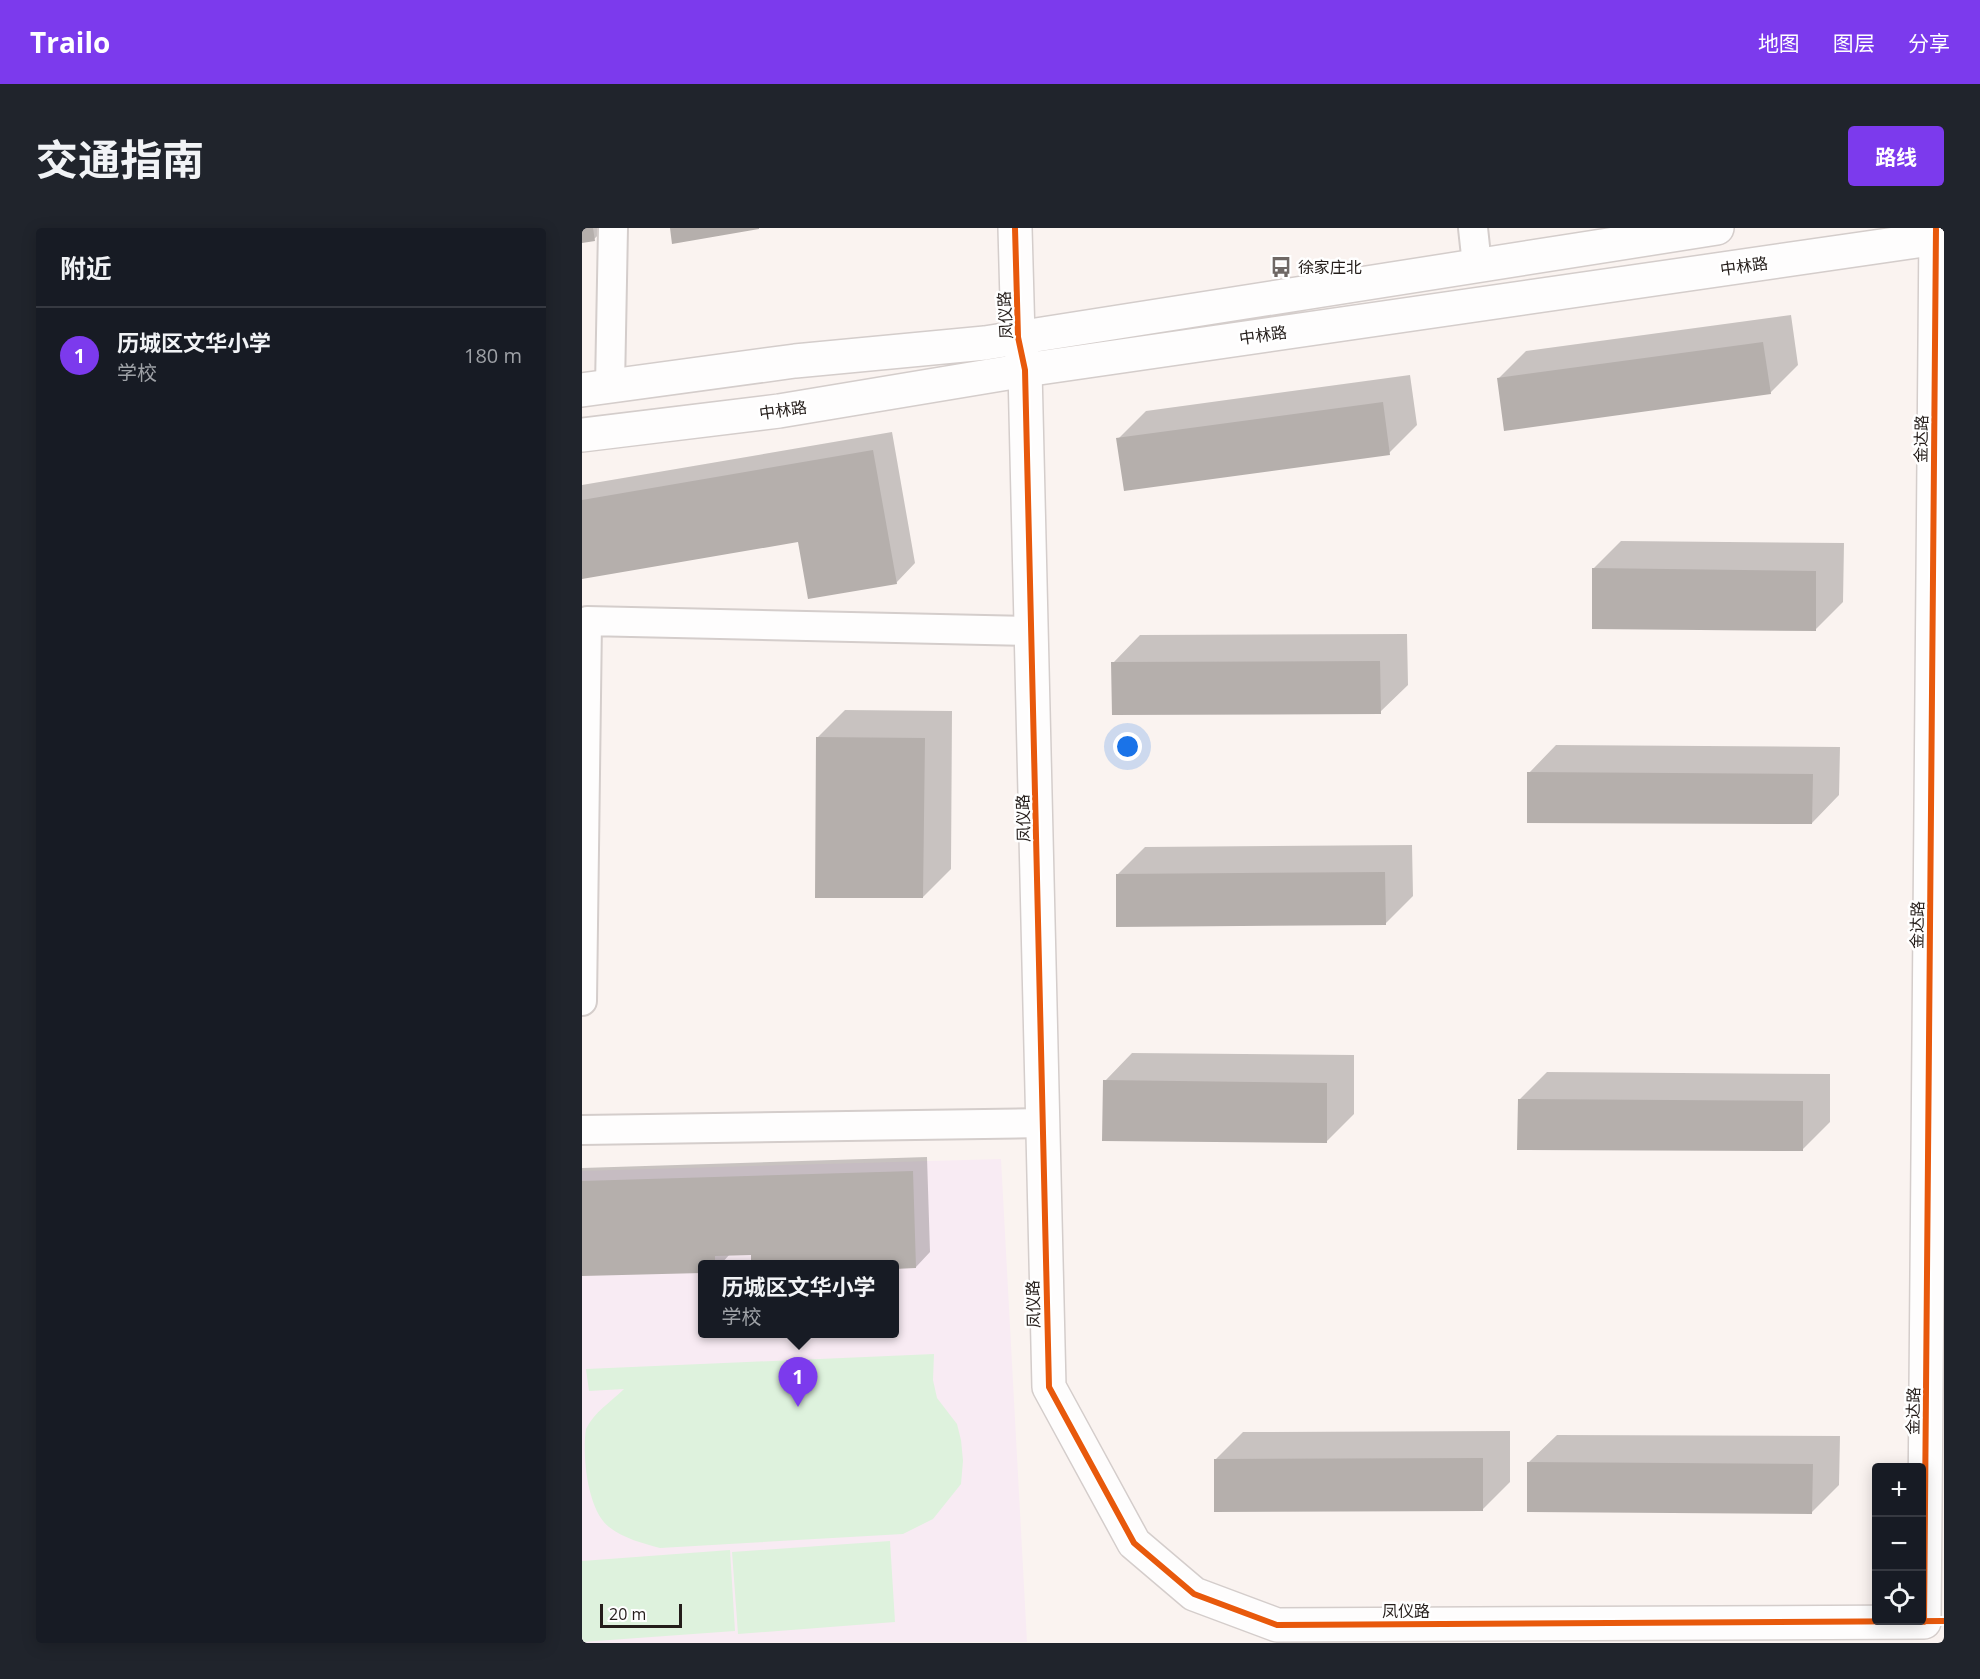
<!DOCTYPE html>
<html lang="zh">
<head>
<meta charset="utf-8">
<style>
	:root { --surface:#171b24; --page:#20242c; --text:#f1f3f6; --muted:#9ea1a6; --line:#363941; --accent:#7c3aed }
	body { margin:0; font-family:"Open Sans","Noto Sans SC",sans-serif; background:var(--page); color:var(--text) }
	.controls { position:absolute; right:18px; bottom:18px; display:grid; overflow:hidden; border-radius:6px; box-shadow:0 3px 15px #0003 }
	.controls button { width:54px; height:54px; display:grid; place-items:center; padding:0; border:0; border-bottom:2px solid var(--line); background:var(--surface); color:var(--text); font:30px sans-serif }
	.scale { position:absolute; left:18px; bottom:15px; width:82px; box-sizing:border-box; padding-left:6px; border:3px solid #241d1a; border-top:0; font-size:16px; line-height:21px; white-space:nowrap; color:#241d1a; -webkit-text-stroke:4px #fff; paint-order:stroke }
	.you { position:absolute; left:546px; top:519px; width:21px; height:21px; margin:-15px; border:4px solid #fff; border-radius:50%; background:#1a73e8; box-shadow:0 0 0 9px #1a73e833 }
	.badge { display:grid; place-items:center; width:39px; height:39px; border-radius:50%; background:var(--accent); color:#fff; font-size:20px; font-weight:700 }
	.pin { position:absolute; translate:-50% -50px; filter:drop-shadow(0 2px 3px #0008) }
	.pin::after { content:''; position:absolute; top:32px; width:21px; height:18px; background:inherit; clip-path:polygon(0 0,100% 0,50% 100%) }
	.popup { position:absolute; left:116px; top:1032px; width:201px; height:78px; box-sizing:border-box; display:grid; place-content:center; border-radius:6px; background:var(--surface); filter:drop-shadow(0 2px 4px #0005); font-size:20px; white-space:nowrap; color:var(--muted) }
	.popup b { font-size:22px; color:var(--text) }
	.popup::after { content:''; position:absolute; left:50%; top:100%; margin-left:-12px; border:12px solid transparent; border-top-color:var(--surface) }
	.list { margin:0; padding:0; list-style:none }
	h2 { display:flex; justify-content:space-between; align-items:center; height:78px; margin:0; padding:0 24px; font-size:26px }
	h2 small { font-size:20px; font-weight:400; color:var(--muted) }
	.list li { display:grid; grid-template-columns:39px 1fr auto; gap:18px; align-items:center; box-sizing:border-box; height:96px; padding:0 24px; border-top:2px solid var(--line) }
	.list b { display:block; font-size:22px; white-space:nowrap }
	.list p { margin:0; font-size:20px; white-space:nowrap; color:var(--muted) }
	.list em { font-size:20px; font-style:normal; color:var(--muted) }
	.icon { flex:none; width:33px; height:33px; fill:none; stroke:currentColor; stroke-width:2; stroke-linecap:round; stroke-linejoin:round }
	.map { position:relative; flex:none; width:1362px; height:1415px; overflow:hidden; border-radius:6px }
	header { display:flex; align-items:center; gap:36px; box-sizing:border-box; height:84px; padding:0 30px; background:var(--accent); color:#fff }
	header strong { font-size:28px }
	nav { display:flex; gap:33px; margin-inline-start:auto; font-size:21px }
	.intro { display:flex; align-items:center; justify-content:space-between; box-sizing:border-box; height:144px; padding:0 36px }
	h1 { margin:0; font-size:42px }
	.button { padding:15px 27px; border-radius:6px; background:var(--accent); color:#fff; font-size:21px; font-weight:700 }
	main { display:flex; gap:36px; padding:0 36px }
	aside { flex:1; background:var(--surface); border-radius:6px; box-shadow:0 3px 15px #0003 }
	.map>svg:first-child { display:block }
	.education { fill:#f8ebf3; fill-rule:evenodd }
	.green { fill:#def2dd }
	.shadow { fill:#0003 }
	.building { fill:#b5afac }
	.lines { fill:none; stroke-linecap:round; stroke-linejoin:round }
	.minor-casing { stroke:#d4cdcb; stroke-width:32 }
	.tertiary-casing { stroke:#d4cdcb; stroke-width:36 }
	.secondary-casing { stroke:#d4cdcb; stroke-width:36 }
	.minor { stroke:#fefdfd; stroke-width:28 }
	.tertiary { stroke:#fefdfd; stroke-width:33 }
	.secondary { stroke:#fefdfd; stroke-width:33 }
	.cycleway-casing { stroke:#fff; stroke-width:10 }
	.cycleway { stroke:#e8590c; stroke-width:6 }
	.labels { text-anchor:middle; stroke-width:5; stroke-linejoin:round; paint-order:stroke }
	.street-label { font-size:16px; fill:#241d1a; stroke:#fff }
	.poi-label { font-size:16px; fill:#241d1a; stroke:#fff; text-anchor:start }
</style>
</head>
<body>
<header>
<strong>Trailo</strong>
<nav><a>地图</a><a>图层</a><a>分享</a></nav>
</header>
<div class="intro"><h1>交通指南</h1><a class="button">路线</a></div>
<main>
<aside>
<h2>附近<small></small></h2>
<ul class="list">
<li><span class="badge">1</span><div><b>历城区文华小学</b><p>学校</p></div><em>180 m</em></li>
</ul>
</aside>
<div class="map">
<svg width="1362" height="1415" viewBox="0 0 1362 1415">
	<rect width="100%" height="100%" fill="#faf3f0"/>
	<path class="education" d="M 419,931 L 445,1414 L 0,1415 L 0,943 ZM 120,1036 L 312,1036 L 312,1106 L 120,1106 Z"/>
	<path class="green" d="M 352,1126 L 351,1152 L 355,1170 L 375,1196 L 379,1212 L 381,1233 L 379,1256 L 351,1291 L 321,1306 L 78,1320 C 60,1315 43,1311 27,1299 C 5,1282 0,1226 4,1201 C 12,1184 29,1174 42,1161 L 7,1163 L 4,1141 Z
		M 308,1313 L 313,1394 L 156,1406 L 150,1324 Z
		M 148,1322 L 153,1403 L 0,1414 L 0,1333 Z"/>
	<path class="shadow" d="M 0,0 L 24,0 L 12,11 L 0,13 Z
		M 1209,87 L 1216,137 L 1188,165 L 916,151 L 944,123 Z
		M 828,147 L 835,197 L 807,225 L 536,211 L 564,183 Z
		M 310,204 L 333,335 L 314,355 L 217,312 L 0,349 L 0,257 Z
		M 1039,313 L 1262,315 L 1261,374 L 1233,402 L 1011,341 Z
		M 825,406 L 826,457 L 798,484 L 531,435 L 558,407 Z
		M 263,482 L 370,483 L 369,641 L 341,669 L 236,509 Z
		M 974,517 L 1258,519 L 1257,567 L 1230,595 L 947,545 Z
		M 830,617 L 831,668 L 803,696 L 535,647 L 563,619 Z
		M 550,825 L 772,827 L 772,886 L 744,914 L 523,853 Z
		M 965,844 L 1248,846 L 1248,894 L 1220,922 L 937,872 Z
		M 345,929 L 348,1024 L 334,1039 L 312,1040 L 312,1036 L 171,1036 L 171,1026 L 148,1026 L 139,1036 L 120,1036 L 120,1043 L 0,1047 L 0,940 Z
		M 928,1203 L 928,1254 L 901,1281 L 633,1232 L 661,1204 Z
		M 975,1207 L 1258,1208 L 1257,1257 L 1230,1284 L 947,1234 Z"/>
	<path class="building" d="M 0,0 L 11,0 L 13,13 L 0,15 Z
		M 88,0 L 177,0 L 177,1 L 90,16 Z
		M 1181,114 L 1189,166 L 922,203 L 915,150 Z
		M 801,174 L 808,227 L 542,263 L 534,210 Z
		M 291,222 L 315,356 L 226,371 L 216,314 L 0,351 L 0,272 Z
		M 1010,340 L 1234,343 L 1234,403 L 1010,401 Z
		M 798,433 L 799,486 L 530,487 L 529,434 Z
		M 234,509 L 343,510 L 341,670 L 233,670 Z
		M 945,544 L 1231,546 L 1230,596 L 945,595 Z
		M 803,644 L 804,697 L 534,699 L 534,646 Z
		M 521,852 L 745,855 L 745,915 L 520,913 Z
		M 936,871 L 1221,873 L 1221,923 L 935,922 Z
		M 331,943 L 334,1040 L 312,1041 L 312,1036 L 169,1036 L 169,1027 L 133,1028 L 133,1036 L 120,1036 L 120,1045 L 0,1048 L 0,953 Z
		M 901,1230 L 901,1283 L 632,1284 L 632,1231 Z
		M 945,1234 L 1231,1236 L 1230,1286 L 945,1284 Z"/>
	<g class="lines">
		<defs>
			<path id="minor" d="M 891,0 L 895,37
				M 28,158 L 31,0
				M 0,773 L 5,393 L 450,403
				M 0,902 L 461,895"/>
			<path id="tertiary" d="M 433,0 L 436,109 L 443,142 L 467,1159 L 552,1315 L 612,1366 L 695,1397 L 1342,1394 L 1354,0"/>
			<path id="secondary" d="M 0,162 L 213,133 L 403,115 L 1135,0
				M 0,207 L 197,183 L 443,142 L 1362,9"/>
		</defs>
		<use href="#minor" class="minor-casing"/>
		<use href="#tertiary" class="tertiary-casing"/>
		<use href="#secondary" class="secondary-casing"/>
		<use href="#minor" class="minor"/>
		<use href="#tertiary" class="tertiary"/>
		<use href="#secondary" class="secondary"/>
		<defs>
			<path id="cycleway" d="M 433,0 L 436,109 L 443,142 L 467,1159 L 552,1315 L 612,1366 L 695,1397 L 1362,1393
				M 1342,1394 L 1354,0"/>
		</defs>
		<use href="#cycleway" class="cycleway-casing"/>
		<use href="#cycleway" class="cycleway"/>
	</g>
	<defs>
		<symbol id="bus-bare" viewBox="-9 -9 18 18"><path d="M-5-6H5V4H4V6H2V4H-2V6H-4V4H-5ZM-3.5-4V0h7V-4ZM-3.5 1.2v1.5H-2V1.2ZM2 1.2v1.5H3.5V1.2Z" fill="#6f6865" stroke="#fff" stroke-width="2.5" paint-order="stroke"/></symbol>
	</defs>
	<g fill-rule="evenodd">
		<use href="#bus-bare" x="684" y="24" width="30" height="30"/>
	</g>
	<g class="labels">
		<g class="street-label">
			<text transform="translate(1162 38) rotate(-8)" y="6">中林路</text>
			<text transform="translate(423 87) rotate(-93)" y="6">凤仪路</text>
			<text transform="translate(681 107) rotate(-8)" y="6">中林路</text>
			<text transform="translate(201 182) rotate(-8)" y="6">中林路</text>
			<text transform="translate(1339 211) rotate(-89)" y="6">金达路</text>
			<text transform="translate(441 590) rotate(-91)" y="6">凤仪路</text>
			<text transform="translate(1335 697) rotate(-89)" y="6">金达路</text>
			<text transform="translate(451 1076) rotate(-91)" y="6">凤仪路</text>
			<text transform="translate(1331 1183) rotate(-89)" y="6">金达路</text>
			<text x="824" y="1389">凤仪路</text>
		</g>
		<g class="poi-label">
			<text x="716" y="45">徐家庄北</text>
		</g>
	</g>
</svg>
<div class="controls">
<button>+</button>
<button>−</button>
<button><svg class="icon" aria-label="locate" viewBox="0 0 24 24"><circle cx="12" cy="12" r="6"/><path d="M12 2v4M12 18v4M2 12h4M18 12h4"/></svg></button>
</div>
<div class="scale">20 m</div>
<div class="you"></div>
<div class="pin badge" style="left:216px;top:1179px">1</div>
<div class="popup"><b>历城区文华小学</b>学校</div>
</div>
</main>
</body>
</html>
